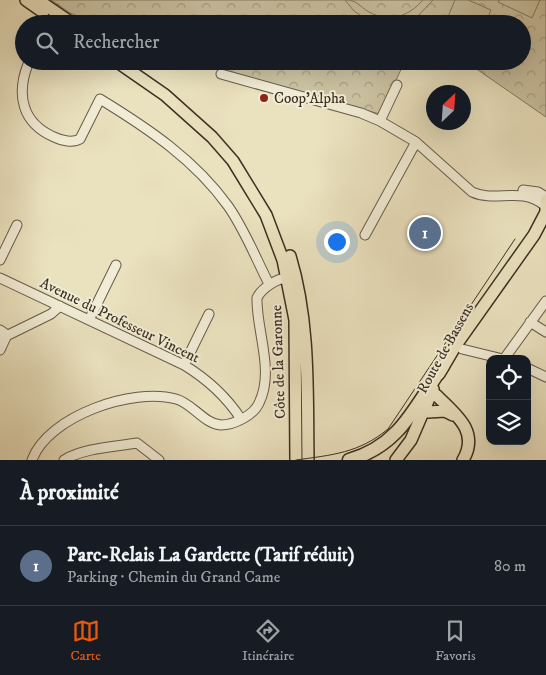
<!DOCTYPE html>
<html lang="fr">
<head>
<meta charset="utf-8">
<style>
	:root { --surface:#171b24; --page:#242831; --text:#f1f3f6; --muted:#9ea1a6; --line:#363941; --accent:#ea580c }
	body { margin:0; font-family:"IM FELL DW Pica",serif; background:var(--page); color:var(--text) }
	.controls { position:absolute; right:15px; bottom:15px; display:grid; overflow:hidden; border-radius:10px; box-shadow:0 5px 20px #0002 }
	.controls button { width:45px; height:45px; display:grid; place-items:center; padding:0; border:0; border-bottom:1px solid var(--line); background:var(--surface); color:var(--text); font:25px sans-serif }
	.compass { position:absolute; left:426px; top:85px; width:45px; height:45px; border-radius:50%; background:var(--surface); box-shadow:0 5px 20px #0002; rotate:25deg }
	.you { position:absolute; left:336px; top:241px; width:18px; height:18px; margin:-12px; border:4px solid #fff; border-radius:50%; background:#1a73e8; box-shadow:0 0 0 8px #1a73e833 }
	.badge { display:grid; place-items:center; width:32px; height:32px; border-radius:50%; background:var(--accent); color:#fff; font-size:16px; font-weight:700 }
	.pin { position:absolute; translate:-50% -50%; border:2px solid #fff; box-shadow:0 1px 5px #0006 }
	.list { margin:0; padding:0; list-style:none }
	h2 { display:flex; justify-content:space-between; align-items:center; height:65px; margin:0; padding:0 20px; font-size:21px }
	h2 small { font-size:16px; font-weight:400; color:var(--muted) }
	.list li { display:grid; grid-template-columns:32px 1fr auto; gap:15px; align-items:center; box-sizing:border-box; height:80px; padding:0 20px; border-top:1px solid var(--line) }
	.list b { display:block; font-size:19px; white-space:nowrap }
	.list p { margin:0; font-size:16px; white-space:nowrap; color:var(--muted) }
	.list em { font-size:16px; font-style:normal; color:var(--muted) }
	.icon { flex:none; width:28px; height:28px; fill:none; stroke:currentColor; stroke-width:2; stroke-linecap:round; stroke-linejoin:round }
	.map { position:relative; flex:none; width:546px; height:460px; overflow:hidden }
	.search { position:absolute; background:var(--surface); box-shadow:0 5px 20px #0002; left:15px; right:15px; top:15px; height:55px; display:flex; align-items:center; gap:12px; box-sizing:border-box; padding:0 18px; border-radius:28px; color:var(--muted); font-size:19px }
	.sheet { height:145px; background:var(--surface) }
	nav { display:flex; justify-content:space-around; align-items:center; box-sizing:border-box; height:70px; border-top:1px solid var(--line); background:var(--surface); font-size:14px; color:var(--muted) }
	nav a { display:grid; justify-items:center; gap:2px }
	nav .on { color:var(--accent) }
	.map>svg:first-child { display:block }
	.park { fill:url(#park-crowns); stroke:#847a62 }
	.pitch { fill:#ccc3a3; stroke:#847a62 }
	.lines { fill:none; stroke-linecap:round; stroke-linejoin:round }
	.minor-casing { stroke:#675c49; stroke-width:11 }
	.major-casing { stroke:#3b3022; stroke-width:14 }
	.highway-casing { stroke:#3b3022; stroke-width:15 }
	.minor { stroke:#f1ecd5; stroke-width:9 }
	.major { stroke:#eae1be; stroke-width:11 }
	.highway { stroke:#eae1be; stroke-width:12 }
	.tram { stroke:#3b3022; stroke-width:1 }
	.poi-dot { fill:#8f2418; stroke:#f1ecd5; stroke-width:2 }
	.labels { text-anchor:middle; stroke-width:4; stroke-linejoin:round; paint-order:stroke }
	.poi-label { font-size:15px; fill:#3b3022; stroke:#f1ecd5; text-anchor:start }
	.street-label { font-size:15px; fill:#3b3022; stroke:#f1ecd5 }
</style>
</head>
<body>
<div class="map">
<svg width="546" height="460" viewBox="0 0 546 460">
	<defs>
		<pattern id="park-crowns" width="20" height="18" patternUnits="userSpaceOnUse" patternTransform="scale(1.25)"><rect width="20" height="18" fill="#ccc3a3"/><path d="M2 6a3 3 0 1 1 6 0M12 15a3 3 0 1 1 6 0" fill="none" stroke="#a79f84"/></pattern>
	</defs>
	<rect width="100%" height="100%" fill="#eae1be"/>
	<filter id="stains"><feTurbulence type="fractalNoise" baseFrequency=".004" numOctaves="4"/><feColorMatrix values="0 0 0 0 .2 0 0 0 0 .09 0 0 0 0 .02 0 0 0 .5 -.17"/></filter>
	<radialGradient id="worn" r=".72"><stop offset=".6" stop-color="#630" stop-opacity="0"/><stop offset="1" stop-color="#630" stop-opacity=".3"/></radialGradient>
	<path class="park" d="M 51,0 L 546,0 L 546,117 L 465,61 L 522,61 L 522,24 L 97,24 L 70,13 Z
		M 194,61 L 405,61 L 380,114 L 222,71 Z"/>
	<path class="pitch" d="M 345,0 C 357,0 359,6 369,12 C 389,23 408,17 423,0 L 433,0 L 415,19 L 406,24 L 373,24 L 354,11 Z
		M 455,0 L 468,0 L 491,10 L 485,24 L 445,24 Z
		M 499,0 L 540,0 L 532,18 L 498,2 Z"/>
	<g class="lines">
		<defs>
			<path id="minor" d="M 28,64 C 16,95 22,123 54,137 C 62,141 73,143 80,139 L 100,99 C 149,129 195,160 228,206 C 245,230 256,259 269,284
				M 221,74 L 361,113 L 380,121 L 416,142 L 472,192 C 496,203 520,186 544,205
				M 380,121 L 397,85
				M 523,190 L 538,192 L 546,197
				M 365,235 L 416,142
				M 0,260 L 17,225
				M 0,278 L 184,365 C 207,379 226,396 241,419
				M 89,320 L 116,265
				M 530,322 L 546,332
				M 0,330 L 7,335 L 0,350
				M 0,339 L 51,314 L 60,306
				M 462,349 L 503,359
				M 504,359 L 546,301
				M 184,365 L 209,314
				M 527,368 L 546,377
				M 32,460 C 48,416 133,387 176,399 C 192,403 204,424 221,425 C 234,425 254,415 259,403 C 275,371 256,330 257,298 C 261,289 280,275 290,279
				M 64,460 C 84,448 113,447 137,443 L 159,460"/>
			<path id="major" d="M 26,0 L 43,12
				M 38,0 L 73,24
				M 116,61 L 165,95 L 212,137 L 233,161 L 266,215 L 283,260 L 295,320 L 296,460
				M 546,200 L 546,212
				M 290,256 C 310,322 307,392 308,460
				M 439,374 L 456,345 L 534,235 L 546,212
				M 436,395 C 455,414 480,431 463,460
				M 428,412 L 445,411 L 453,415
				M 396,460 L 411,440 L 433,389"/>
			<path id="highway" d="M 349,460 C 400,446 415,406 443,366"/>
		</defs>
		<use href="#minor" class="minor-casing"/>
		<use href="#major" class="major-casing"/>
		<use href="#highway" class="highway-casing"/>
		<use href="#minor" class="minor"/>
		<use href="#major" class="major"/>
		<use href="#highway" class="highway"/>
		<path class="tram" d="M 296,460 C 332,455 359,453 388,429 L 515,239"/>
	</g>
	<circle class="poi-dot" cx="264" cy="98" r="5"/>
	<g class="labels">
		<g class="poi-label">
			<text x="274" y="103">Coop'Alpha</text>
		</g>
		<g class="street-label">
			<text transform="translate(120 320) rotate(26)" y="5">Avenue du Professeur Vincent</text>
			<text transform="translate(445 348) rotate(-61)" y="5">Route de Bassens</text>
			<text transform="translate(278 362) rotate(-92)" y="5">Côte de la Garonne</text>
		</g>
	</g>
	<rect width="100%" height="100%" filter="url(#stains)"/>
	<rect width="100%" height="100%" fill="url(#worn)"/>
</svg>
<div class="controls">
<button><svg class="icon" aria-label="locate" viewBox="0 0 24 24"><circle cx="12" cy="12" r="6"/><path d="M12 2v4M12 18v4M2 12h4M18 12h4"/></svg></button>
<button><svg class="icon" aria-label="layers" viewBox="0 0 24 24"><path d="M12 4l9 5-9 5-9-5zM3 14l9 5 9-5"/></svg></button>
</div>
<svg class="compass" viewBox="-18 -18 36 36"><path d="M0-13l5 13h-10z" fill="#e53935"/><path d="M0 13l5-13h-10z" fill="#9ea1a6"/></svg>
<div class="you"></div>
<div class="pin badge" style="left:425px;top:233px;background:#5c6f8a">1</div>
<div class="search"><svg class="icon" aria-label="search" viewBox="0 0 24 24"><circle cx="10" cy="10" r="6"/><path d="M15 15l6 6"/></svg>Rechercher</div>
</div>
<section class="sheet">
<h2>À proximité<small></small></h2>
<ul class="list">
<li><span class="badge" style="background:#5c6f8a">1</span><div><b>Parc-Relais La Gardette (Tarif réduit)</b><p>Parking · Chemin du Grand Came</p></div><em>80 m</em></li>
</ul>
</section>
<nav>
<a class="on"><svg class="icon" aria-label="map" viewBox="0 0 24 24"><path d="M3 6l6-2 6 2 6-2v14l-6 2-6-2-6 2zM9 4v14M15 6v14"/></svg>Carte</a>
<a><svg class="icon" aria-label="directions" viewBox="0 0 24 24"><path d="M12 3l9 9-9 9-9-9zM9 14v-3h6M13 9l2 2-2 2"/></svg>Itinéraire</a>
<a><svg class="icon" aria-label="saved" viewBox="0 0 24 24"><path d="M7 4h10v16l-5-4-5 4z"/></svg>Favoris</a>
</nav>
</body>
</html>
